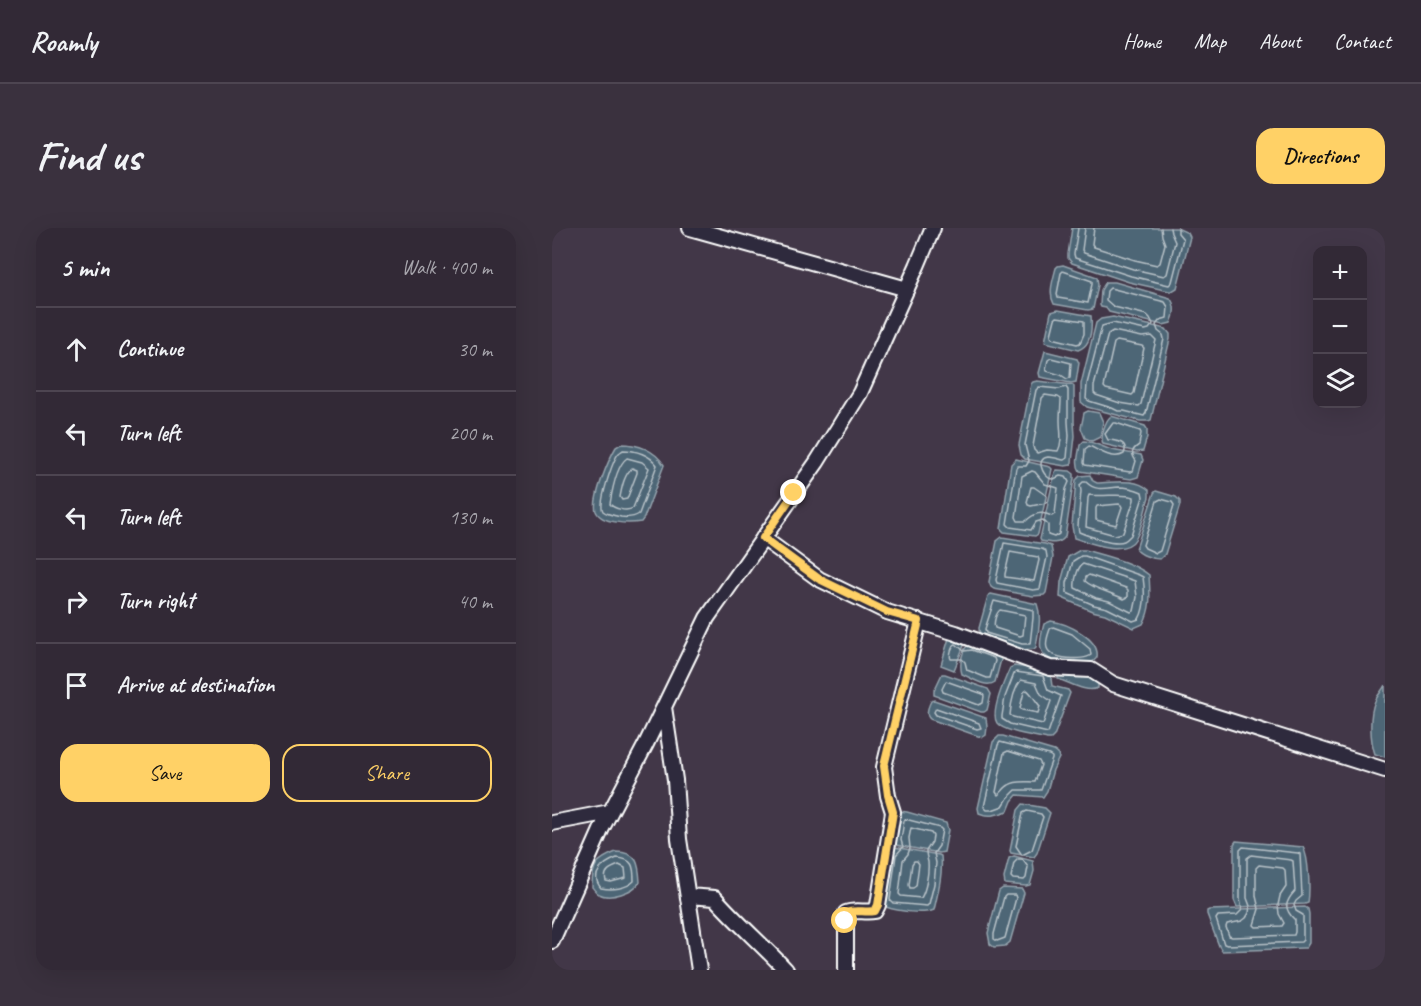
<!DOCTYPE html>
<html lang="en">
<head>
<meta charset="utf-8">
<style>
	:root { --surface:#322936; --page:#3a313e; --text:#f1f3f6; --muted:#a8a6ad; --line:#4d4551; --accent:#ffd166 }
	body { margin:0; font-family:Caveat,sans-serif; background:var(--page); color:var(--text) }
	.controls { position:absolute; right:18px; top:18px; display:grid; overflow:hidden; border-radius:12px; box-shadow:0 6px 24px #0002 }
	.controls button { width:54px; height:54px; display:grid; place-items:center; padding:0; border:0; border-bottom:2px solid var(--line); background:var(--surface); color:var(--text); font:30px sans-serif }
	.stop { position:absolute; width:18px; height:18px; margin:-14px; border:4px solid #ffd166; border-radius:50%; background:#fff }
	.stop.end { background:#ffd166; border-color:#fff; box-shadow:0 2px 6px #0008 }
	.list { margin:0; padding:0; list-style:none }
	h2 { display:flex; justify-content:space-between; align-items:center; height:78px; margin:0; padding:0 24px; font-size:26px }
	h2 small { font-size:20px; font-weight:400; color:var(--muted) }
	.list li { display:grid; grid-template-columns:39px 1fr auto; gap:18px; align-items:center; box-sizing:border-box; height:84px; padding:0 24px; border-top:2px solid var(--line) }
	.list b { display:block; font-size:22px; white-space:nowrap }
	.list em { font-size:20px; font-style:normal; color:var(--muted) }
	.actions { display:flex; gap:12px; padding:18px 24px }
	.actions a { flex:1; padding:14px 0; border:2px solid var(--accent); border-radius:18px; text-align:center; font-size:21px; color:var(--accent) }
	.actions .main { background:var(--accent); color:#111 }
	.icon { flex:none; width:33px; height:33px; fill:none; stroke:currentColor; stroke-width:2; stroke-linecap:round; stroke-linejoin:round }
	.map { position:relative; flex:none; width:833px; height:742px; overflow:hidden; border-radius:18px }
	header { display:flex; align-items:center; gap:36px; box-sizing:border-box; height:84px; padding:0 30px; background:var(--surface); border-bottom:2px solid var(--line) }
	header strong { font-size:28px }
	nav { display:flex; gap:33px; margin-inline-start:auto; font-size:21px }
	.intro { display:flex; align-items:center; justify-content:space-between; box-sizing:border-box; height:144px; padding:0 36px }
	h1 { margin:0; font-size:42px }
	.button { padding:15px 27px; border-radius:18px; background:var(--accent); color:#111; font-size:21px; font-weight:700 }
	main { display:flex; gap:36px; padding:0 36px }
	aside { flex:1; background:var(--surface); border-radius:18px; box-shadow:0 6px 24px #0002 }
	.map>svg:first-child { display:block }
	.water { fill:#4d6676; stroke:#94a3ad; stroke-width:1.5 }
	.lines { fill:none; stroke-linecap:round; stroke-linejoin:round }
	.shore { stroke:#b8c2c8; stroke-width:1.5 }
	.minor-casing { stroke:#fff; stroke-width:18 }
	.minor { stroke:#2f2a3d; stroke-width:14 }
	.route { stroke:#ffd166; stroke-width:8 }
</style>
</head>
<body>
<header>
<strong>Roamly</strong>
<nav><a>Home</a><a>Map</a><a>About</a><a>Contact</a></nav>
</header>
<div class="intro"><h1>Find us</h1><a class="button">Directions</a></div>
<main>
<aside>
<h2>5 min<small>Walk · 400 m</small></h2>
<ul class="list">
<li><svg class="icon" aria-label="ahead" viewBox="0 0 24 24"><path d="M12 20V5M6 11l6-6 6 6"/></svg><div><b>Continue</b></div><em>30 m</em></li>
<li><svg class="icon" aria-label="left" viewBox="0 0 24 24"><path d="M17 20v-9H6M10 6l-5 5 5 5"/></svg><div><b>Turn left</b></div><em>200 m</em></li>
<li><svg class="icon" aria-label="left" viewBox="0 0 24 24"><path d="M17 20v-9H6M10 6l-5 5 5 5"/></svg><div><b>Turn left</b></div><em>130 m</em></li>
<li><svg class="icon" aria-label="right" viewBox="0 0 24 24"><path d="M7 20v-9h11M14 6l5 5-5 5"/></svg><div><b>Turn right</b></div><em>40 m</em></li>
<li><svg class="icon" aria-label="arrive" viewBox="0 0 24 24"><path d="M6 21V4h12l-3 4 3 4H6"/></svg><div><b>Arrive at destination</b></div></li>
</ul>
<div class="actions"><a class="main">Save</a><a>Share</a></div>
</aside>
<div class="map">
<svg width="833" height="742" viewBox="0 0 833 742">
	<rect width="100%" height="100%" fill="#423748"/>
	<filter id="ink" filterUnits="userSpaceOnUse"><feTurbulence type="fractalNoise" baseFrequency=".0167" numOctaves="2"/><feDisplacementMap in="SourceGraphic" scale="12" xChannelSelector="R" yChannelSelector="G"/><feConvolveMatrix kernelMatrix="1 2 1 2 8 2 1 2 1" color-interpolation-filters="sRGB"/></filter>
	<g filter="url(#ink)">
		<path class="water" d="M 520,0 L 625,0 L 636,5 L 638,9 L 625,60 L 620,63 L 617,63 L 577,54 L 520,35 L 516,30 L 516,26 Z
			M 511,37 L 545,49 L 546,57 L 541,81 L 536,82 L 502,76 C 496,65 501,52 504,40 L 506,38 Z
			M 554,54 L 563,54 L 618,70 C 624,77 623,87 619,95 L 611,97 L 557,84 L 554,80 L 549,79 L 548,77 L 549,62 Z
			M 506,82 L 539,88 C 540,100 539,118 526,122 L 493,114 L 499,84 Z
			M 561,89 L 614,101 L 618,106 L 618,111 L 599,192 L 596,193 L 588,193 L 535,179 L 529,174 L 529,156 L 544,95 L 549,91 Z
			M 493,123 L 525,131 L 527,135 L 524,154 L 519,155 L 488,149 L 487,145 Z
			M 485,153 L 521,157 L 522,159 L 522,194 L 523,208 L 520,234 L 519,237 L 513,238 L 473,231 L 469,227 L 467,217 L 479,156 L 481,154 Z
			M 536,183 L 547,185 L 551,194 L 548,209 L 540,213 L 533,210 L 529,200 L 532,185 Z
			M 559,188 L 593,198 L 595,201 L 595,209 L 591,223 L 585,224 L 551,216 C 548,209 553,193 559,188 Z
			M 532,213 C 543,214 550,219 560,222 C 569,224 579,225 589,227 L 591,232 L 586,249 L 579,251 L 528,243 C 523,236 527,225 528,217 Z
			M 69,216 C 86,216 103,222 112,237 L 92,290 L 89,294 C 78,296 49,296 44,283 C 40,270 57,231 64,219 Z
			M 464,231 L 498,239 L 500,241 L 486,306 L 483,308 L 452,304 L 449,301 L 459,236 Z
			M 505,242 L 518,243 L 522,246 L 522,250 L 513,309 C 507,317 498,315 489,313 L 488,311 L 503,244 Z
			M 538,247 L 541,253 L 545,255 C 562,255 583,249 597,262 L 597,269 C 593,281 590,299 584,310 C 574,329 538,315 522,310 L 520,298 L 524,252 L 528,248 Z
			M 604,263 L 624,269 L 628,273 L 628,277 L 613,326 L 608,331 C 601,331 588,327 584,321 L 601,268 L 602,265 Z
			M 450,309 L 493,316 L 499,318 L 501,329 L 494,365 L 492,367 L 481,368 L 442,361 L 439,359 L 437,354 L 445,313 Z
			M 528,322 L 533,322 C 553,328 581,334 597,347 C 598,364 600,380 591,396 L 582,400 L 553,386 L 540,383 L 508,369 L 509,354 L 516,329 Z
			M 439,366 L 485,376 C 490,389 486,405 484,419 L 482,421 L 470,422 L 428,408 L 427,400 L 436,368 Z
			M 499,393 C 515,395 548,411 545,429 C 544,431 540,435 538,435 C 526,440 492,435 489,421 C 487,413 490,404 492,396 Z
			M 397,410 L 413,415 L 402,442 L 389,437 Z
			M 418,415 L 450,428 L 443,454 C 434,461 420,450 410,446 C 407,436 410,421 418,415 Z
			M 462,438 L 493,442 L 500,446 L 499,451 L 500,458 L 516,462 L 518,465 L 502,508 L 499,511 L 495,511 C 483,508 452,504 445,495 C 438,485 453,451 458,440 Z
			M 509,445 L 534,445 L 546,453 L 546,460 C 535,465 520,456 509,452 L 506,451 L 506,448 Z
			M 390,446 L 393,446 L 436,461 L 439,466 L 435,482 L 432,484 L 429,484 L 382,467 L 382,463 Z
			M 833,457 L 833,529 L 823,526 C 818,512 817,487 823,473 C 825,468 830,463 833,457 Z
			M 382,472 L 434,490 L 435,499 L 434,507 L 431,509 L 426,508 L 378,491 C 373,487 376,479 379,473 Z
			M 447,508 L 451,508 L 502,523 L 506,526 L 507,530 L 501,542 L 495,563 L 491,569 L 465,567 L 460,573 L 456,583 C 446,586 438,590 427,585 L 426,580 L 441,514 Z
			M 471,576 L 493,580 L 498,585 L 485,625 L 482,629 L 459,625 L 458,623 L 466,582 Z
			M 347,583 L 355,584 L 394,595 L 396,602 L 392,624 L 387,625 L 344,617 L 343,614 Z
			M 684,613 L 751,619 C 757,630 758,662 756,675 L 753,676 L 685,679 L 682,672 L 682,616 Z
			M 342,619 L 387,627 L 389,628 C 391,646 386,664 382,682 C 371,687 346,683 334,679 L 333,676 Z
			M 64,624 C 86,624 87,636 88,654 C 81,664 58,672 47,666 C 44,665 42,661 40,659 C 40,637 44,632 64,624 Z
			M 462,628 L 481,633 L 482,643 L 478,657 L 474,658 L 453,656 L 452,650 L 457,630 Z
			M 451,660 L 470,661 L 472,665 L 458,714 L 453,718 L 442,719 L 438,716 L 436,705 L 447,663 Z
			M 753,679 L 756,681 L 757,686 L 757,715 L 754,720 L 751,720 L 670,723 L 667,718 L 655,686 L 655,683 L 657,682 Z"/>
		<g class="lines">
			<path class="shore" d="M 526,0 L 522,26 L 523,30 L 579,48 L 617,57 L 620,54 L 631,11 L 626,5 L 626,0
				M 533,0 L 530,22 L 532,25 L 581,41 L 612,48 L 615,46 L 623,14 L 619,5 L 618,0
				M 542,0 L 540,16 L 542,19 L 583,32 L 605,37 L 608,35 L 613,16 L 610,8 L 609,0
				M 511,43 L 540,53 L 540,56 L 536,75 L 506,70 L 505,66 L 509,45 Z
				M 558,60 L 613,74 L 616,79 L 615,90 L 608,92 L 604,97 L 606,103 L 611,107 L 612,111 L 594,185 L 592,188 L 572,183 L 566,183 L 560,180 L 537,173 L 534,171 L 535,156 L 550,98 L 561,95 L 593,102 L 597,101 L 601,96 L 598,90 L 595,87 L 562,79 L 554,72 L 555,63 Z
				M 505,89 L 532,93 L 532,106 L 528,115 L 525,116 L 500,110 L 499,107 L 503,91 Z
				M 561,103 L 590,109 L 600,108 L 604,112 L 589,176 L 587,178 L 568,175 L 544,167 L 542,165 L 542,158 L 556,106 Z
				M 565,113 L 590,118 L 592,120 L 582,165 L 580,167 L 554,161 L 552,159 L 562,115 Z
				M 499,130 L 519,135 L 518,150 L 515,151 L 509,147 L 495,143 L 494,141 L 496,132 Z
				M 487,159 L 507,161 L 514,159 L 516,162 L 516,194 L 517,208 L 515,230 L 512,232 C 507,231 500,229 496,229 C 483,231 491,246 497,250 C 498,251 500,251 502,251 L 508,248 L 514,249 L 517,254 L 514,261 L 507,306 L 502,309 L 496,307 L 496,297 L 491,292 L 484,294 L 479,302 L 458,299 L 455,296 L 464,240 L 466,238 L 474,238 L 477,233 L 473,217 L 484,162 Z
				M 493,167 L 506,169 L 509,171 C 509,178 508,185 508,192 C 508,203 511,214 506,223 L 495,222 L 485,225 L 482,222 L 481,218 L 490,170 Z
				M 564,195 L 588,203 L 589,205 L 587,217 C 579,222 579,226 584,233 L 581,243 L 578,244 L 533,237 L 532,235 L 533,221 L 537,218 C 547,222 561,233 572,226 C 577,214 565,213 556,212 L 553,206 L 561,195 Z
				M 71,222 C 84,222 98,227 105,237 L 87,286 C 81,290 76,290 69,289 C 64,288 54,286 51,283 C 46,276 61,231 67,225 C 68,224 70,223 71,222 Z
				M 75,230 L 90,234 L 97,240 L 81,280 C 75,284 62,281 58,276 C 60,263 65,237 75,230 Z
				M 80,240 L 85,242 L 85,245 L 75,271 L 70,272 L 68,269 C 70,259 72,247 80,240 Z
				M 480,243 L 483,244 L 493,256 L 506,260 L 503,286 L 500,288 C 489,283 482,285 474,293 L 466,293 L 464,289 L 470,248 Z
				M 531,254 L 534,254 C 544,264 554,260 567,259 C 575,259 583,261 590,264 L 591,269 L 579,307 C 577,309 575,312 572,313 C 563,317 536,308 527,304 L 526,298 L 529,263 L 528,257 Z
				M 479,259 L 482,259 L 495,268 L 494,275 L 479,278 L 476,277 L 475,274 Z
				M 537,267 C 551,269 571,265 582,269 L 582,272 L 571,305 L 563,307 L 534,299 L 536,270 Z
				M 609,271 L 620,274 L 622,277 L 608,323 L 604,325 L 593,320 L 591,317 L 605,273 Z
				M 567,276 L 569,277 L 570,279 L 564,297 L 544,292 L 544,280 L 545,278 Z
				M 452,315 L 490,321 L 494,323 L 495,329 L 488,361 L 481,362 L 445,355 L 444,352 Z
				M 458,324 L 486,329 L 487,332 L 482,353 L 453,349 L 453,346 Z
				M 529,328 L 533,328 L 587,347 L 591,349 C 593,363 594,379 587,391 L 581,393 L 555,380 L 542,377 L 515,365 L 515,355 L 521,333 Z
				M 531,336 L 583,353 L 585,369 L 582,383 L 579,384 L 557,373 L 544,370 L 523,360 C 522,354 525,339 531,336 Z
				M 537,347 L 574,360 L 576,362 L 576,369 L 572,371 C 559,364 543,362 533,353 L 534,349 Z
				M 442,373 L 481,382 L 481,390 L 478,416 L 470,416 L 434,405 L 433,401 Z
				M 448,382 L 473,387 L 471,407 L 468,408 L 443,400 C 441,395 444,385 448,382 Z
				M 501,399 L 520,406 L 538,421 L 539,427 C 532,433 499,432 495,420 C 493,414 496,407 498,401 Z
				M 404,416 L 412,423 L 420,422 L 442,430 L 443,433 L 438,450 L 435,450 L 415,442 L 413,434 L 410,431 L 399,431 C 397,427 400,417 404,416 Z
				M 464,444 L 491,448 L 496,462 L 509,468 L 496,505 L 458,496 L 450,491 L 450,488 L 453,469 L 462,446 Z
				M 469,452 L 484,455 L 489,466 L 499,473 L 491,496 L 461,489 L 458,487 C 459,475 462,461 469,452 Z
				M 394,453 L 431,466 L 432,468 L 431,475 L 427,477 L 391,464 L 390,461 Z
				M 475,462 C 479,464 484,474 488,478 L 486,485 L 470,482 L 468,480 L 472,464 Z
				M 384,480 L 427,495 L 429,500 L 425,501 L 384,487 L 382,484 Z
				M 448,514 L 497,527 L 500,529 L 500,531 L 489,562 L 464,562 L 456,570 L 451,578 L 440,582 L 435,582 L 432,579 L 446,517 Z
				M 456,523 L 487,533 L 489,537 L 483,554 C 475,554 464,552 457,557 C 453,559 450,564 446,567 L 444,564 L 452,525 Z
				M 475,583 L 489,586 L 491,589 L 480,622 L 470,627 L 464,618 L 471,585 Z
				M 353,591 L 388,600 L 390,602 L 387,618 L 382,625 L 384,635 L 382,656 L 377,676 L 375,678 L 341,675 L 338,672 L 344,627 L 351,619 L 349,612 L 352,593 Z
				M 359,600 L 379,605 L 381,608 L 380,614 L 374,623 C 374,627 375,630 376,634 C 377,644 374,662 369,670 L 349,668 L 347,666 L 351,632 L 356,626 L 358,620 L 357,610 Z
				M 691,619 L 746,625 L 748,626 L 750,668 L 744,673 L 742,677 L 744,683 L 751,687 L 751,712 L 749,714 L 675,717 L 672,716 L 664,691 L 666,688 L 685,687 L 690,682 L 688,671 L 688,622 Z
				M 699,627 L 739,632 L 741,633 L 743,663 C 732,675 732,681 743,692 L 743,704 L 742,707 L 680,709 L 677,708 L 674,699 L 675,696 L 690,693 L 694,690 L 697,685 L 698,678 L 695,670 L 695,630 Z
				M 65,630 C 81,631 82,638 82,653 C 74,661 60,662 49,660 C 37,646 52,635 65,630 Z
				M 466,631 L 470,631 L 476,639 L 474,650 L 472,652 L 461,651 L 459,649 L 462,635 Z
				M 362,633 L 365,633 L 367,636 L 364,658 L 361,660 L 358,660 L 357,657 L 360,636 Z
				M 67,637 L 73,640 L 74,650 L 59,654 L 54,653 C 51,643 59,640 67,637 Z
				M 707,637 L 731,640 L 733,642 L 734,659 L 728,668 L 726,677 L 727,686 L 732,695 L 730,698 L 704,699 L 702,697 L 707,681 L 704,668 L 704,640 Z
				M 454,667 L 463,667 L 464,670 L 453,710 L 445,713 L 442,711 L 442,706 L 452,669 Z"/>
			<defs>
				<path id="minor" d="M 138,0 L 355,61
					M 211,310 L 267,351 L 335,384 L 404,405 L 498,440 L 539,442 L 561,456 L 833,542
					M 112,479 L 123,552 L 127,611 L 147,742
					M 0,595 L 58,584
					M 136,668 L 163,670 C 185,695 211,717 234,742
					M 0,713 L 50,600 L 94,516 L 155,390 L 265,234 L 308,165 L 365,38 L 381,0
					M 294,742 L 294,685 C 303,681 313,685 323,683 L 326,677 L 341,584 L 336,568 L 332,539 L 367,393"/>
			</defs>
			<use href="#minor" class="minor-casing"/>
			<use href="#minor" class="minor"/>
		</g>
	</g>
	<g class="lines" filter="url(#ink)">
		<path class="route" d="M 242,265 L 211,310 L 267,351 L 335,384 L 367,393 L 332,538 L 336,567 L 341,584 L 326,677 L 323,683 C 313,685 303,681 294,685 L 293,693"/>
	</g>
</svg>
<div class="controls">
<button>+</button>
<button>−</button>
<button><svg class="icon" aria-label="layers" viewBox="0 0 24 24"><path d="M12 4l9 5-9 5-9-5zM3 14l9 5 9-5"/></svg></button>
</div>
<div class="stop" style="left:293px;top:693px"></div>
<div class="stop end" style="left:242px;top:265px"></div>
</div>
</main>
</body>
</html>
